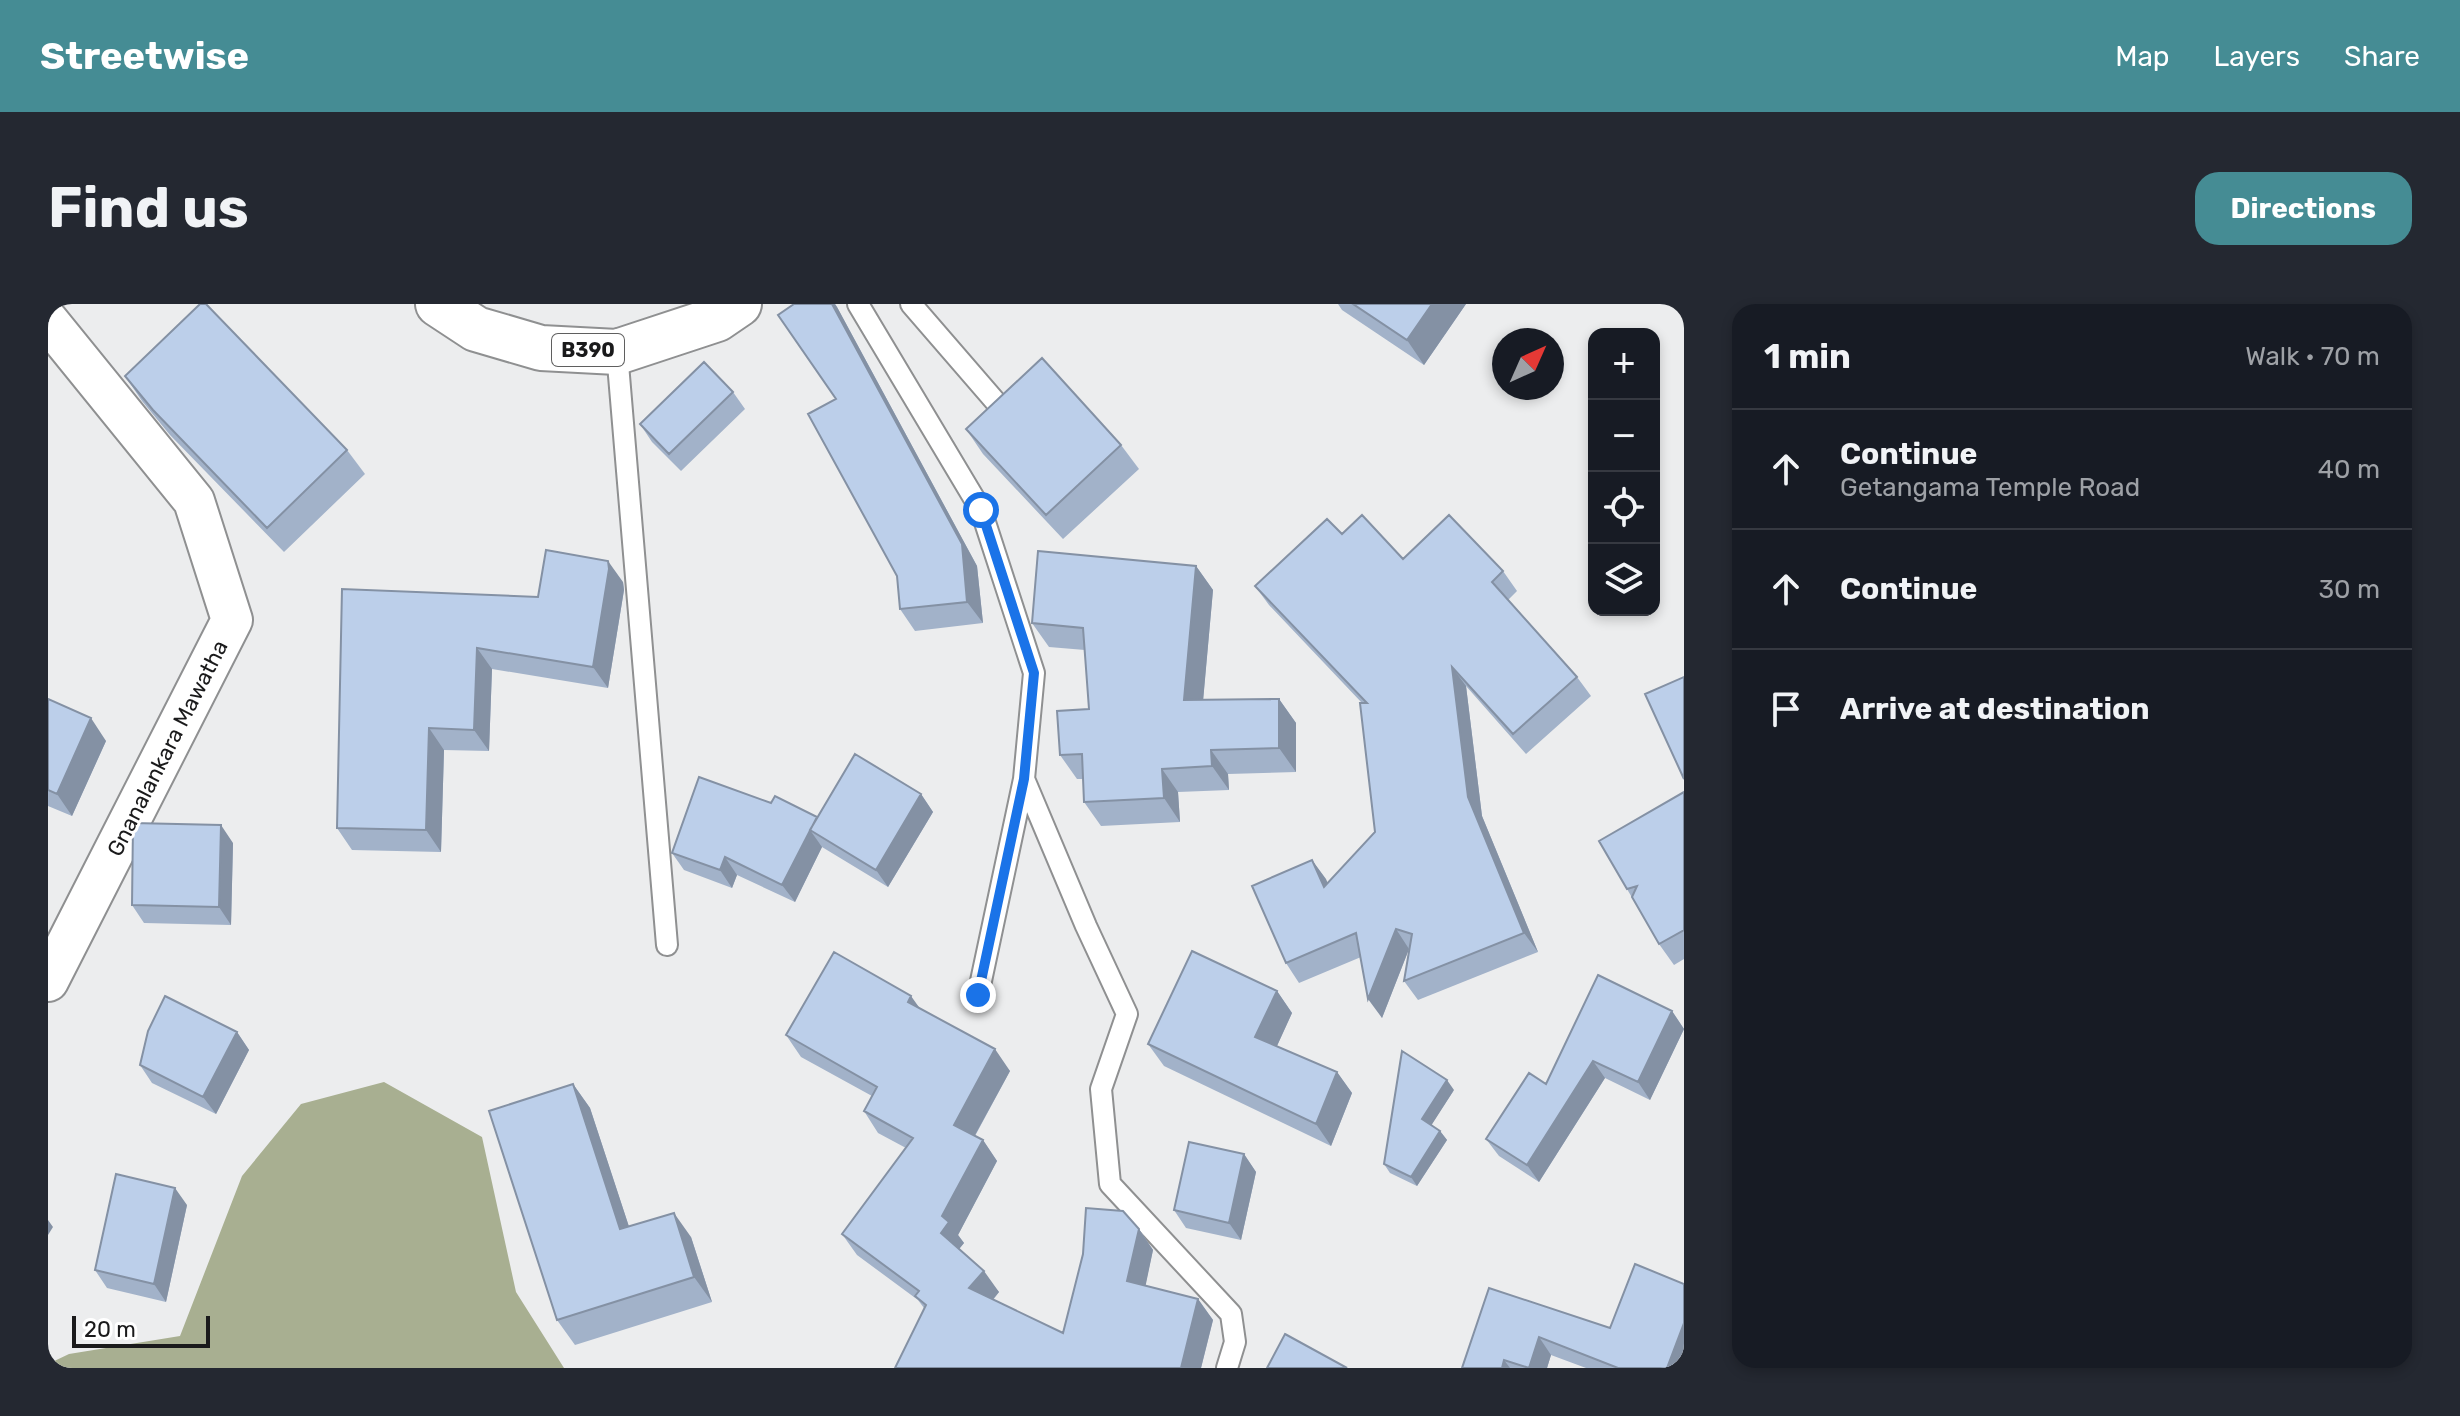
<!DOCTYPE html>
<html lang="en">
<head>
<meta charset="utf-8">
<style>
	:root { --surface:#171b24; --page:#242831; --text:#f1f3f6; --muted:#9ea1a6; --line:#363941; --accent:#458c94 }
	body { margin:0; font-family:Rubik,sans-serif; background:var(--page); color:var(--text) }
	.controls { position:absolute; right:24px; top:24px; display:grid; overflow:hidden; border-radius:16px; box-shadow:0 4px 12px #0003 }
	.controls button { width:72px; height:72px; display:grid; place-items:center; padding:0; border:0; border-bottom:2px solid var(--line); background:var(--surface); color:var(--text); font:40px sans-serif }
	.compass { position:absolute; left:1444px; top:24px; width:72px; height:72px; border-radius:50%; background:var(--surface); box-shadow:0 4px 12px #0003; rotate:45deg }
	.scale { position:absolute; left:24px; bottom:20px; width:138px; box-sizing:border-box; padding-left:8px; border:4px solid #1a1a1b; border-top:0; font-size:22px; line-height:28px; white-space:nowrap; color:#1a1a1b; -webkit-text-stroke:6px #fff; paint-order:stroke }
	.stop { position:absolute; width:24px; height:24px; margin:-18px; border:6px solid #1a73e8; border-radius:50%; background:#fff }
	.stop.end { background:#1a73e8; border-color:#fff; box-shadow:0 2px 8px #0008 }
	.list { margin:0; padding:0; list-style:none }
	h2 { display:flex; justify-content:space-between; align-items:center; height:104px; margin:0; padding:0 32px; font-size:34px }
	h2 small { font-size:26px; font-weight:400; color:var(--muted) }
	.list li { display:grid; grid-template-columns:52px 1fr auto; gap:24px; align-items:center; box-sizing:border-box; height:120px; padding:0 32px; border-top:2px solid var(--line) }
	.list b { display:block; font-size:30px; white-space:nowrap }
	.list p { margin:0; font-size:26px; white-space:nowrap; color:var(--muted) }
	.list em { font-size:26px; font-style:normal; color:var(--muted) }
	.icon { flex:none; width:44px; height:44px; fill:none; stroke:currentColor; stroke-width:2; stroke-linecap:round; stroke-linejoin:round }
	.map { position:relative; flex:none; width:1636px; height:1064px; overflow:hidden; border-radius:24px }
	header { display:flex; align-items:center; gap:48px; box-sizing:border-box; height:112px; padding:0 40px; background:var(--accent); color:#fff }
	header strong { font-size:38px }
	nav { display:flex; gap:44px; margin-inline-start:auto; font-size:28px }
	.intro { display:flex; align-items:center; justify-content:space-between; box-sizing:border-box; height:192px; padding:0 48px }
	h1 { margin:0; font-size:56px }
	.button { padding:20px 36px; border-radius:24px; background:var(--accent); color:#fff; font-size:28px; font-weight:700 }
	main { display:flex; gap:48px; padding:0 48px }
	aside { flex:1; background:var(--surface); border-radius:24px; box-shadow:0 4px 12px #0003 }
	.map>svg:first-child { display:block }
	.forest { fill:#a8af91 }
	.lines { fill:none; stroke-linecap:round; stroke-linejoin:round }
	.service-casing { stroke:#8f9091; stroke-width:24 }
	.minor-casing { stroke:#8f9091; stroke-width:44 }
	.primary-casing { stroke:#8f9091; stroke-width:48 }
	.service { stroke:#fff; stroke-width:20 }
	.minor { stroke:#fff; stroke-width:40 }
	.primary { stroke:#fff; stroke-width:44 }
	.wall { fill:#a2b2c9 }
	.shaded-wall { fill:#8491a4 }
	.building { fill:#bccfea; stroke:#8491a4; stroke-width:2 }
	.route { stroke:#1a73e8; stroke-width:10 }
	.labels { text-anchor:middle; stroke-width:6; stroke-linejoin:round; paint-order:stroke }
	.shield { fill:#fff; stroke:#5f5f5f; stroke-width:2 }
	.shield-label { font-size:20px; font-weight:bold; fill:#1a1a1b }
	.street-label { font-size:22px; fill:#1a1a1b; stroke:#fff }
</style>
</head>
<body>
<header>
<strong>Streetwise</strong>
<nav><a>Map</a><a>Layers</a><a>Share</a></nav>
</header>
<div class="intro"><h1>Find us</h1><a class="button">Directions</a></div>
<main>
<div class="map">
<svg width="1636" height="1064" viewBox="0 0 1636 1064">
	<rect width="100%" height="100%" fill="#ecedee"/>
	<path class="forest" d="M 336,778 L 434,833 L 468,988 L 516,1064 L 0,1064 L 0,1060 L 21,1050 L 132,1032 L 194,872 L 253,800 Z"/>
	<g class="lines">
		<defs>
			<path id="service" d="M 810,0 L 933,206 L 986,369 L 976,475 L 930,691
				M 863,0 L 953,104
				M 569,48 L 619,641
				M 976,475 L 1038,622 L 1079,710 L 1053,785 L 1062,880 L 1183,1010 L 1187,1038 L 1179,1064"/>
			<path id="minor" d="M 0,17 L 146,197 L 184,316 L 0,677"/>
			<path id="primary" d="M 390,0 L 428,25 L 493,44 L 569,48 L 669,15 L 691,0"/>
		</defs>
		<use href="#service" class="service-casing"/>
		<use href="#minor" class="minor-casing"/>
		<use href="#primary" class="primary-casing"/>
		<use href="#service" class="service"/>
		<use href="#minor" class="minor"/>
		<use href="#primary" class="primary"/>
	</g>
	<path class="wall" d="M 746,0 L 787,0 L 789,3 L 929,262 L 935,319 L 867,327 L 852,305 L 849,272 L 788,95 Z
		M 1290,0 L 1418,0 L 1376,61 L 1294,6 Z
		M 77,72 L 299,146 L 317,170 L 236,248 L 122,131 L 94,97 Z
		M 685,88 L 697,105 L 633,167 L 604,138 L 592,120 Z
		M 918,125 L 1073,141 L 1091,165 L 1015,235 L 935,150 Z
		M 1294,230 L 1355,255 L 1455,267 L 1469,287 L 1460,296 L 1529,373 L 1543,392 L 1478,450 L 1418,382 L 1434,512 L 1490,648 L 1370,696 L 1356,677 L 1361,645 L 1334,714 L 1313,653 L 1251,679 L 1238,659 L 1264,556 L 1280,579 L 1327,528 L 1314,399 L 1221,301 L 1207,282 Z
		M 1148,262 L 1165,286 L 1155,396 L 1231,395 L 1248,419 L 1248,468 L 1180,470 L 1181,486 L 1130,488 L 1132,518 L 1053,522 L 1036,498 L 1035,475 L 1029,475 L 1012,451 L 1041,405 L 1037,346 L 1001,343 L 984,319 Z
		M 575,278 L 576,286 L 560,384 L 444,365 L 441,447 L 396,446 L 393,548 L 304,546 L 289,524 L 294,285 L 490,293 Z
		M 0,395 L 58,437 L 24,512 L 0,502 Z
		M 1636,488 L 1636,655 L 1626,661 L 1611,640 L 1579,585 Z
		M 873,490 L 885,508 L 840,583 L 774,543 L 747,598 L 689,571 L 684,584 L 636,566 L 624,549 L 723,499 L 770,514 Z
		M 185,539 L 183,621 L 96,619 L 84,601 Z
		M 1229,687 L 1244,709 L 1229,742 L 1289,768 L 1304,789 L 1283,842 L 1116,762 L 1100,740 Z
		M 872,705 L 962,767 L 927,832 L 935,836 L 949,857 L 910,931 L 916,939 L 911,945 L 951,988 L 945,996 L 1015,1029 L 1091,925 L 1105,946 L 1097,982 L 1150,995 L 1165,1016 L 1153,1064 L 876,1004 L 870,996 L 809,951 L 794,930 L 858,844 L 830,829 L 816,807 L 824,792 L 753,753 L 738,731 Z
		M 1624,707 L 1636,725 L 1602,796 L 1557,774 L 1491,878 L 1451,852 L 1438,835 L 1498,780 Z
		M 189,728 L 201,746 L 168,810 L 104,779 L 92,761 Z
		M 525,780 L 542,804 L 581,923 L 643,933 L 664,998 L 527,1041 L 509,1016 Z
		M 1406,786 L 1383,821 L 1392,827 L 1399,836 L 1369,882 L 1342,869 L 1336,860 Z
		M 1196,850 L 1208,868 L 1193,936 L 1138,924 L 1126,906 Z
		M 139,901 L 118,998 L 59,984 L 47,966 Z
		M 1441,984 L 1636,1064 L 1538,1064 L 1503,1051 L 1499,1064 L 1414,1064 Z"/>
	<path class="shaded-wall" d="M 784,0 L 787,0 L 789,3 L 929,262 L 935,319 L 919,298 Z
		M 1384,0 L 1418,0 L 1376,61 L 1359,36 Z
		M 560,257 L 575,278 L 576,286 L 560,384 L 545,363 Z
		M 1148,262 L 1165,286 L 1153,420 L 1136,396 Z
		M 429,344 L 444,365 L 441,447 L 426,426 Z
		M 1404,363 L 1418,382 L 1434,512 L 1490,648 L 1476,629 L 1420,493 Z
		M 1231,395 L 1248,419 L 1248,468 L 1231,444 Z
		M 43,414 L 58,437 L 24,512 L 9,490 Z
		M 381,424 L 396,446 L 393,548 L 378,526 Z
		M 1163,446 L 1180,470 L 1181,486 L 1164,462 Z
		M 1114,465 L 1130,488 L 1132,518 L 1116,494 Z
		M 873,490 L 885,508 L 840,583 L 828,566 Z
		M 173,521 L 185,539 L 183,621 L 171,603 Z
		M 762,526 L 774,543 L 747,598 L 734,581 Z
		M 677,553 L 689,571 L 684,584 L 672,566 Z
		M 1264,556 L 1278,575 L 1289,603 L 1276,583 Z
		M 1348,625 L 1361,645 L 1334,714 L 1320,695 Z
		M 1229,687 L 1244,709 L 1223,755 L 1207,733 Z
		M 863,692 L 878,713 L 860,698 Z
		M 1624,707 L 1636,725 L 1602,796 L 1590,778 Z
		M 189,728 L 201,746 L 168,810 L 155,793 Z
		M 947,745 L 962,767 L 921,842 L 906,821 Z
		M 1545,757 L 1557,774 L 1491,878 L 1479,861 Z
		M 1289,768 L 1304,789 L 1283,842 L 1268,820 Z
		M 1399,776 L 1406,786 L 1381,825 L 1374,815 Z
		M 525,780 L 542,804 L 590,950 L 572,925 Z
		M 1392,827 L 1399,836 L 1369,882 L 1363,873 Z
		M 935,836 L 949,857 L 910,931 L 916,939 L 907,950 L 893,929 L 894,912 Z
		M 1196,850 L 1208,868 L 1193,936 L 1181,919 Z
		M 127,884 L 139,901 L 118,998 L 106,980 Z
		M 626,909 L 643,933 L 664,998 L 646,973 Z
		M 0,916 L 5,923 L 0,931 Z
		M 1091,925 L 1105,946 L 1094,999 L 1079,977 Z
		M 936,967 L 951,988 L 936,1006 L 921,984 Z
		M 1150,995 L 1165,1016 L 1153,1064 L 1133,1064 Z
		M 1636,1019 L 1636,1064 L 1619,1064 Z
		M 1491,1033 L 1503,1051 L 1499,1064 L 1481,1064 Z
		M 1456,1056 L 1462,1064 L 1454,1064 Z"/>
	<path class="building" d="M 152,0 L 158,0 L 299,146 L 219,224 L 105,106 L 77,72 Z
		M 746,0 L 784,0 L 914,240 L 919,298 L 852,305 L 849,272 L 760,110 L 788,95 L 730,11 Z
		M 1305,0 L 1384,0 L 1359,36 Z
		M 994,54 L 1073,141 L 998,211 L 918,125 Z
		M 656,58 L 685,88 L 621,150 L 592,120 Z
		M 1314,211 L 1355,255 L 1401,211 L 1455,267 L 1444,278 L 1529,373 L 1465,430 L 1404,363 L 1420,493 L 1476,629 L 1356,677 L 1364,630 L 1348,625 L 1320,695 L 1308,629 L 1238,659 L 1204,582 L 1264,556 L 1276,583 L 1327,528 L 1312,399 L 1319,399 L 1207,282 L 1279,215 L 1294,230 Z
		M 498,246 L 560,257 L 561,265 L 545,363 L 429,344 L 426,426 L 381,424 L 378,526 L 289,524 L 294,285 L 490,293 Z
		M 990,247 L 1148,262 L 1136,396 L 1231,395 L 1231,444 L 1163,446 L 1164,462 L 1114,465 L 1116,494 L 1036,498 L 1034,450 L 1012,451 L 1009,407 L 1041,405 L 1035,324 L 984,319 Z
		M 1636,373 L 1636,475 L 1597,390 Z
		M 0,395 L 43,414 L 9,490 L 0,486 Z
		M 807,450 L 873,490 L 828,566 L 762,526 Z
		M 651,473 L 723,499 L 727,492 L 769,513 L 734,581 L 677,553 L 672,566 L 624,549 Z
		M 1636,488 L 1636,626 L 1611,640 L 1584,593 L 1589,582 L 1579,585 L 1551,537 Z
		M 85,519 L 173,521 L 171,603 L 84,601 Z
		M 1144,647 L 1229,687 L 1207,733 L 1289,768 L 1268,820 L 1100,740 Z
		M 786,648 L 863,692 L 860,698 L 947,745 L 906,821 L 935,836 L 894,912 L 901,918 L 893,929 L 936,967 L 921,984 L 1015,1029 L 1035,950 L 1038,904 L 1075,907 L 1091,925 L 1079,977 L 1150,995 L 1133,1064 L 847,1064 L 878,1001 L 867,992 L 871,987 L 794,930 L 865,834 L 816,807 L 829,783 L 738,731 Z
		M 1550,671 L 1624,707 L 1590,778 L 1545,757 L 1479,861 L 1438,835 L 1481,769 L 1498,780 Z
		M 117,692 L 189,728 L 155,793 L 92,761 L 100,727 Z
		M 1354,747 L 1399,776 L 1374,815 L 1392,827 L 1363,873 L 1336,860 Z
		M 525,780 L 572,925 L 626,909 L 646,973 L 509,1016 L 441,807 Z
		M 1141,838 L 1196,850 L 1181,919 L 1126,906 Z
		M 68,870 L 127,884 L 106,980 L 47,966 Z
		M 1587,960 L 1636,980 L 1636,1019 L 1619,1064 L 1570,1064 L 1491,1033 L 1481,1064 L 1456,1056 L 1454,1064 L 1414,1064 L 1441,984 L 1562,1024 Z
		M 1237,1030 L 1299,1064 L 1219,1064 Z"/>
	<g class="lines">
		<path class="route" d="M 930,691 L 976,475 L 986,369 L 933,206"/>
	</g>
	<g class="labels">
		<rect class="shield" x="504" y="30" width="72" height="32" rx="6"/>
		<g class="shield-label">
			<text x="540" y="53">B390</text>
		</g>
		<g class="street-label">
			<text transform="translate(119 444) rotate(-63)" y="8">Gnanalankara Mawatha</text>
		</g>
	</g>
</svg>
<div class="controls">
<button>+</button>
<button>−</button>
<button><svg class="icon" aria-label="locate" viewBox="0 0 24 24"><circle cx="12" cy="12" r="6"/><path d="M12 2v4M12 18v4M2 12h4M18 12h4"/></svg></button>
<button><svg class="icon" aria-label="layers" viewBox="0 0 24 24"><path d="M12 4l9 5-9 5-9-5zM3 14l9 5 9-5"/></svg></button>
</div>
<svg class="compass" viewBox="-18 -18 36 36"><path d="M0-13l5 13h-10z" fill="#e53935"/><path d="M0 13l5-13h-10z" fill="#9ea1a6"/></svg>
<div class="scale">20 m</div>
<div class="stop" style="left:933px;top:206px"></div>
<div class="stop end" style="left:930px;top:691px"></div>
</div>
<aside>
<h2>1 min<small>Walk · 70 m</small></h2>
<ul class="list">
<li><svg class="icon" aria-label="ahead" viewBox="0 0 24 24"><path d="M12 20V5M6 11l6-6 6 6"/></svg><div><b>Continue</b><p>Getangama Temple Road</p></div><em>40 m</em></li>
<li><svg class="icon" aria-label="ahead" viewBox="0 0 24 24"><path d="M12 20V5M6 11l6-6 6 6"/></svg><div><b>Continue</b></div><em>30 m</em></li>
<li><svg class="icon" aria-label="arrive" viewBox="0 0 24 24"><path d="M6 21V4h12l-3 4 3 4H6"/></svg><div><b>Arrive at destination</b></div></li>
</ul>
</aside>
</main>
</body>
</html>
